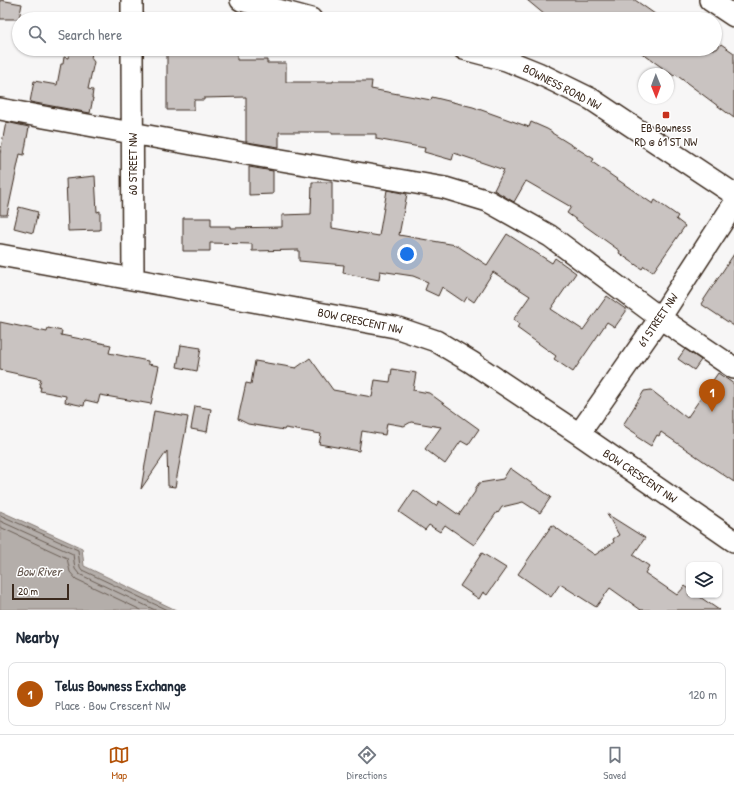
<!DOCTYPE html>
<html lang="en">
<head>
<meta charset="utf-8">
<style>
	:root { --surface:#fff; --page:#f6f6f7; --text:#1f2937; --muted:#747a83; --line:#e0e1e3; --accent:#b45309 }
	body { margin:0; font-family:"Patrick Hand",sans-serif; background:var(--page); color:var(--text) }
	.controls { position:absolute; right:12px; bottom:12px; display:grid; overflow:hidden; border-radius:8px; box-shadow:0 1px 3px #0004 }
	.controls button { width:36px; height:36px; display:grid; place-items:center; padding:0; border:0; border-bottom:1px solid var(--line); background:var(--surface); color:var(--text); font:20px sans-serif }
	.compass { position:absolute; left:638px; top:68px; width:36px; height:36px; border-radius:50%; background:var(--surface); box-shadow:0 1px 3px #0004; rotate:179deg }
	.scale { position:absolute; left:12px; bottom:10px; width:57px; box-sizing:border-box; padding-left:4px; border:2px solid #3b2a1e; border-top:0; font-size:11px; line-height:14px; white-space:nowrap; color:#3b2a1e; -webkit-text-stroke:3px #fff; paint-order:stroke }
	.you { position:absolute; left:407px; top:254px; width:14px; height:14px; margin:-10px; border:3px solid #fff; border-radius:50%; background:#1a73e8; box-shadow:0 0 0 6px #1a73e833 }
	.badge { display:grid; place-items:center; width:26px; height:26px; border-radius:50%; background:var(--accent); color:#fff; font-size:13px; font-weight:700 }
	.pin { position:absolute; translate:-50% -33px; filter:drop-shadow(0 1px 2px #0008) }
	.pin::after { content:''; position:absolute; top:21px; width:14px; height:12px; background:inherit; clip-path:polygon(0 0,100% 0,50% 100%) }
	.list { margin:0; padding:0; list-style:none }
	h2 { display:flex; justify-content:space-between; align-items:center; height:52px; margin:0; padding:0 16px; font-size:17px }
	h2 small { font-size:13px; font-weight:400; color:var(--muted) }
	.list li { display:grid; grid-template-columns:26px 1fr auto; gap:12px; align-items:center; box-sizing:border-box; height:64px; margin:0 8px 8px; padding:0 8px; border:1px solid var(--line); border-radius:8px }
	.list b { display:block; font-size:15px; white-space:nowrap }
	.list p { margin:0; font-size:13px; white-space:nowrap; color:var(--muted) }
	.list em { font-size:13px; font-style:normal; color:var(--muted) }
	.icon { flex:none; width:22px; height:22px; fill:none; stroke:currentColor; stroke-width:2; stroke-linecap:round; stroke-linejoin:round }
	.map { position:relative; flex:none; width:734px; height:610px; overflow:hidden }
	.search { position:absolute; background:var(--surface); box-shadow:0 1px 3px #0004; left:12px; right:12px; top:12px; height:44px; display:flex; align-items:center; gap:10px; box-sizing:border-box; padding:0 14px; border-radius:22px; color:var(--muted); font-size:15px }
	.sheet { height:124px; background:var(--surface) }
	nav { display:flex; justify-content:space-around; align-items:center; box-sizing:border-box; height:56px; border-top:1px solid var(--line); background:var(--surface); font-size:11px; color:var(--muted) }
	nav a { display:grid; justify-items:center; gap:2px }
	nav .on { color:var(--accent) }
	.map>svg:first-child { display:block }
	.water { fill:#b4aeaa; stroke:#847972 }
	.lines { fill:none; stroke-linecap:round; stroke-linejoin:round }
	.shore { stroke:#6b5f56; stroke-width:1 }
	.building { fill:#c9c3c1; stroke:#3b2a1e }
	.minor-casing { stroke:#3b2a1e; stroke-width:24 }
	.minor { stroke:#fff; stroke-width:21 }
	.poi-dot { fill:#c8321e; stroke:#fff; stroke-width:1.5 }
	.labels { text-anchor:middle; stroke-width:3; stroke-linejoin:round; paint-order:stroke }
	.street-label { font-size:12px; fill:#3b2a1e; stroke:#fff }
	.poi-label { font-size:12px; fill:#3b2a1e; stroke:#fff }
	.water-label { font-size:13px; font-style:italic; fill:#65584f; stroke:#fff }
</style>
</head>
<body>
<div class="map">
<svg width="734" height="610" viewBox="0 0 734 610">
	<rect width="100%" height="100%" fill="#f7f6f6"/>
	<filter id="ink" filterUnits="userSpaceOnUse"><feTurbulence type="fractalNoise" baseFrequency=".025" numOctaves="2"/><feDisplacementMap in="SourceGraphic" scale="8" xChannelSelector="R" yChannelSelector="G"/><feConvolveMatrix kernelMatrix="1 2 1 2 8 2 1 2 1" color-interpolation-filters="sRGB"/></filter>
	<g filter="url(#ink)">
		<path class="water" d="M 0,511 L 82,548 L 84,566 L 176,610 L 0,610 Z"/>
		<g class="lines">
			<path class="shore" d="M 0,515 L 78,550 L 80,567 L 82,570 L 167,610
				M 0,521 L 73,554 L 75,569 L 79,574 L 155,610
				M 0,527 L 67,558 L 70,572 L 76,579 L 141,610"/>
		</g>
		<path class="building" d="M 0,0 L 22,4 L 19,19 L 0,19 Z
			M 527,0 L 635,0 L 662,19 L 552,19 L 545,15 Z
			M 721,44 L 734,53 L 734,118 L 675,74 L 674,76 L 636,49 L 717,49 Z
			M 70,49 L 92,53 L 91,58 L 94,62 L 88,89 L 93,90 L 92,98 L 93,98 L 90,113 L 30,102 L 34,81 L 57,85 L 61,64 L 63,64 L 64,57 L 68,58 Z
			M 167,49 L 237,49 L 237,60 L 267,60 L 267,63 L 286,63 L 286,82 L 333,82 L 333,81 L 372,81 L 371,89 L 431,100 L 432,97 L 473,107 L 529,127 L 531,122 L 547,129 L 552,132 L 552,133 L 594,159 L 592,162 L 637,193 L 653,204 L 655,200 L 678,216 L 676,219 L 685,226 L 653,272 L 644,266 L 642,269 L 619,253 L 620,251 L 567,213 L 571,207 L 526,181 L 514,202 L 494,190 L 504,170 L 454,153 L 452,160 L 424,152 L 425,148 L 376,139 L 376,134 L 332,134 L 332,132 L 279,132 L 279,147 L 246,142 L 246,97 L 204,98 L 204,100 L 194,100 L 194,110 L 167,110 Z
			M 6,122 L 29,127 L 24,155 L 20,154 L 7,215 L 0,215 L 0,154 Z
			M 249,167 L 273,171 L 273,194 L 249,195 Z
			M 95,176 L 97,212 L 100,211 L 100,230 L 68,231 L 66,179 Z
			M 312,182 L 332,182 L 332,228 L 379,236 L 387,190 L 407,194 L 399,235 L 456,245 L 487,265 L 507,234 L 552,263 L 555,258 L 576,273 L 551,309 L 583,330 L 607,296 L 627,310 L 615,327 L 607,322 L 573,372 L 554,359 L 556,356 L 517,328 L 519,324 L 513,320 L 530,296 L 493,272 L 474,302 L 467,297 L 464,302 L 442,287 L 438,296 L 425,290 L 428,282 L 413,276 L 380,271 L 379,280 L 343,273 L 344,265 L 299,261 L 299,250 L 252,251 L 252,244 L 210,243 L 210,251 L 183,251 L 183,218 L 211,218 L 211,226 L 230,226 L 230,228 L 282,227 L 282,215 L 311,214 Z
			M 19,207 L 38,212 L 33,233 L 14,228 Z
			M 734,254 L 734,326 L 701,304 Z
			M 0,322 L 47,332 L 48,328 L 62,331 L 61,335 L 111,345 L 109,353 L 148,361 L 148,364 L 159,366 L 151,404 L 100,395 L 98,403 L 85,400 L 84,406 L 65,402 L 66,396 L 40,391 L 41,387 L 39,387 L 41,379 L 0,370 Z
			M 181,345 L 201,348 L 197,371 L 177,367 Z
			M 685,349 L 701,360 L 694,370 L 678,359 Z
			M 310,358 L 333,390 L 372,397 L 375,380 L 390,382 L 392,369 L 416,373 L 413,390 L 429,393 L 479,429 L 468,445 L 461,441 L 445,464 L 425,449 L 441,427 L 411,422 L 404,426 L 387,423 L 385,435 L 362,431 L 359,451 L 319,444 L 321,434 L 285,428 L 284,430 L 248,424 L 238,419 L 246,383 L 251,384 L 255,361 L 296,368 Z
			M 718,373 L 734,384 L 734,482 L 661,432 L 659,436 L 657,435 L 651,446 L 637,437 L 638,435 L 623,425 L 644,391 L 651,390 L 687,418 Z
			M 195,406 L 211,409 L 207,432 L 191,429 Z
			M 154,411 L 188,417 L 175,487 L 168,486 L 167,451 L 141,489 Z
			M 510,468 L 551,497 L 540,513 L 523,502 L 502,507 L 498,513 L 497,512 L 474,545 L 445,525 L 440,532 L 429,525 L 425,530 L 399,512 L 414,490 L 436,506 L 439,501 L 459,515 L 475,492 L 475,489 L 479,483 L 503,479 Z
			M 607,514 L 645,538 L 633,555 L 649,566 L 645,573 L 677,595 L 685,586 L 689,589 L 689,595 L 697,595 L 719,610 L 641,610 L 610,588 L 596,607 L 560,584 L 551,597 L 518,574 L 552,525 L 595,555 L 614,542 L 613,539 L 619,535 Z
			M 482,553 L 506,568 L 487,595 L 483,592 L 479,599 L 460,586 Z"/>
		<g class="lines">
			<defs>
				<path id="minor" d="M 241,0 L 311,19
					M 710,0 L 734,16
					M 132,19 L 132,0
					M 132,49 L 133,279
					M 464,49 L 506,60 L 538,73 L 591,99 L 734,194
					M 0,109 L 258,156 L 445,188 L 488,201 L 550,236 L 660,318 L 734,368
					M 0,255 L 395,327 L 436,341 L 471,362 L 579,434 L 734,541
					M 579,434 L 660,318 L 734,204"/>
			</defs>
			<use href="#minor" class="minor-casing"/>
			<use href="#minor" class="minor"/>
		</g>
	</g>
	<rect class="poi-dot" x="662" y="111" width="8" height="8" rx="2"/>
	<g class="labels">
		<g class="street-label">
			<text transform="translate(562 87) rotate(27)" y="4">BOWNESS ROAD NW</text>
			<text transform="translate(133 164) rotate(-90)" y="4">60 STREET NW</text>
			<text transform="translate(658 320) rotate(-56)" y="4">61 STREET NW</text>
			<text transform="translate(360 321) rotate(12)" y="4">BOW CRESCENT NW</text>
			<text transform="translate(640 476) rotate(34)" y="4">BOW CRESCENT NW</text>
		</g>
		<g class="poi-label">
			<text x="666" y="132">EB Bowness<tspan x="666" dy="14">RD @ 61 ST NW</tspan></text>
		</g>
		<g class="water-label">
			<text x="39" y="576">Bow River</text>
		</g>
	</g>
</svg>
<div class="controls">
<button><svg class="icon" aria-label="layers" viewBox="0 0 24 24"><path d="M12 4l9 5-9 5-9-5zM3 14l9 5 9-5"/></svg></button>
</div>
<svg class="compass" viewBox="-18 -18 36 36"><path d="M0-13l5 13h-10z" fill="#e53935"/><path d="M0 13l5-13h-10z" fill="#747a83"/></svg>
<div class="scale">20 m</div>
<div class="you"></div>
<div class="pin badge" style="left:712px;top:412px">1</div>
<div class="search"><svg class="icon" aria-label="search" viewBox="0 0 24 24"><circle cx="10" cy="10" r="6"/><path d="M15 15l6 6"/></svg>Search here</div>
</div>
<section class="sheet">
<h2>Nearby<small></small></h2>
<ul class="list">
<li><span class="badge">1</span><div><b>Telus Bowness Exchange</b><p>Place · Bow Crescent NW</p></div><em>120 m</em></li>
</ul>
</section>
<nav>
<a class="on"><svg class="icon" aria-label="map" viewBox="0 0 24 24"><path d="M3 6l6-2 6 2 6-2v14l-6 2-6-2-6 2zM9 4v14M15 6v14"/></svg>Map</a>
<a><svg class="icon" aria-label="directions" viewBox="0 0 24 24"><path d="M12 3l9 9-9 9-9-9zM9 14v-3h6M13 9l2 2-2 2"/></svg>Directions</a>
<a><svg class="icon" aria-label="saved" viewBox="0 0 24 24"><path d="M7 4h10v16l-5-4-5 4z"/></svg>Saved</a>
</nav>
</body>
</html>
